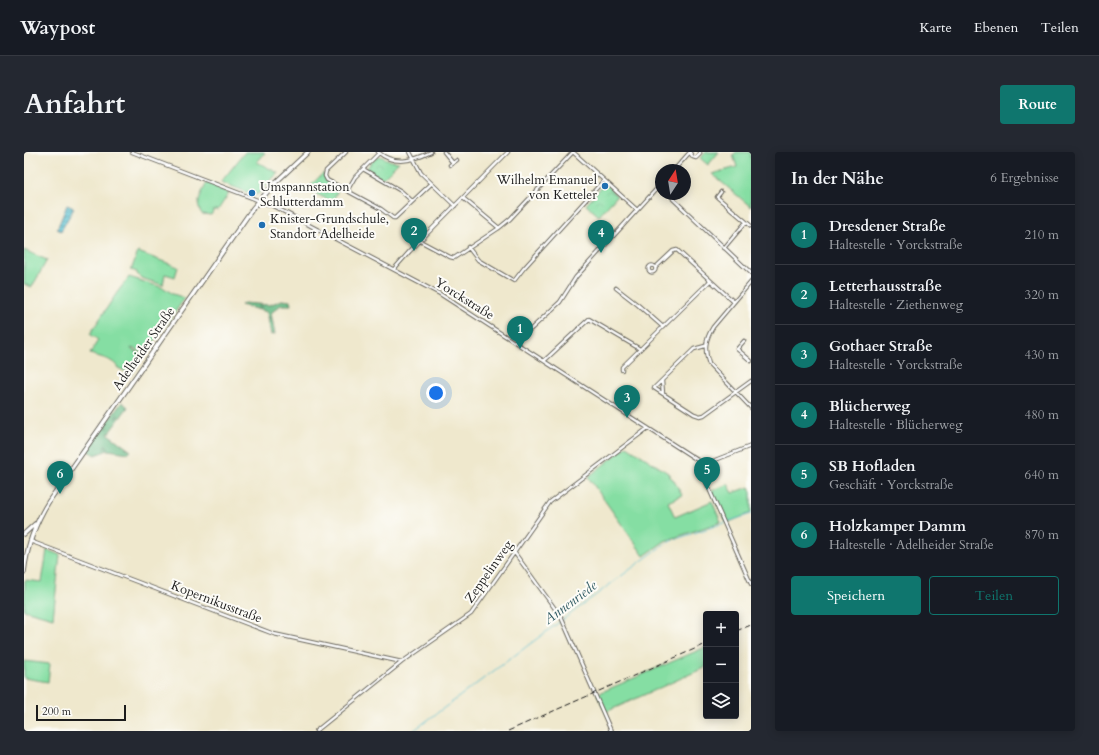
<!DOCTYPE html>
<html lang="de">
<head>
<meta charset="utf-8">
<style>
	:root { --surface:#171b24; --page:#242831; --text:#f1f3f6; --muted:#9ea1a6; --line:#363941; --accent:#0f766e }
	body { margin:0; font-family:Cardo,serif; background:var(--page); color:var(--text) }
	.controls { position:absolute; right:12px; bottom:12px; display:grid; overflow:hidden; border-radius:4px; box-shadow:0 2px 10px #0003 }
	.controls button { width:36px; height:36px; display:grid; place-items:center; padding:0; border:0; border-bottom:1px solid var(--line); background:var(--surface); color:var(--text); font:20px sans-serif }
	.compass { position:absolute; left:631px; top:12px; width:36px; height:36px; border-radius:50%; background:var(--surface); box-shadow:0 2px 10px #0003; rotate:12deg }
	.scale { position:absolute; left:12px; bottom:10px; width:90px; box-sizing:border-box; padding-left:4px; border:2px solid #1c1c1c; border-top:0; font-size:11px; line-height:14px; white-space:nowrap; color:#1c1c1c; -webkit-text-stroke:3px #fdfcf7; paint-order:stroke }
	.you { position:absolute; left:412px; top:241px; width:14px; height:14px; margin:-10px; border:3px solid #fff; border-radius:50%; background:#1a73e8; box-shadow:0 0 0 6px #1a73e833 }
	.badge { display:grid; place-items:center; width:26px; height:26px; border-radius:50%; background:var(--accent); color:#fff; font-size:13px; font-weight:700 }
	.pin { position:absolute; translate:-50% -33px; filter:drop-shadow(0 1px 2px #0008) }
	.pin::after { content:''; position:absolute; top:21px; width:14px; height:12px; background:inherit; clip-path:polygon(0 0,100% 0,50% 100%) }
	.list { margin:0; padding:0; list-style:none }
	h2 { display:flex; justify-content:space-between; align-items:center; height:52px; margin:0; padding:0 16px; font-size:17px }
	h2 small { font-size:13px; font-weight:400; color:var(--muted) }
	.list li { display:grid; grid-template-columns:26px 1fr auto; gap:12px; align-items:center; box-sizing:border-box; height:60px; padding:0 16px; border-top:1px solid var(--line) }
	.list b { display:block; font-size:15px; white-space:nowrap }
	.list p { margin:0; font-size:13px; white-space:nowrap; color:var(--muted) }
	.list em { font-size:13px; font-style:normal; color:var(--muted) }
	.actions { display:flex; gap:8px; padding:12px 16px }
	.actions a { flex:1; padding:9px 0; border:1px solid var(--accent); border-radius:4px; text-align:center; font-size:14px; color:var(--accent) }
	.actions .main { background:var(--accent); color:#fff }
	.icon { flex:none; width:22px; height:22px; fill:none; stroke:currentColor; stroke-width:2; stroke-linecap:round; stroke-linejoin:round }
	.map { position:relative; flex:none; width:727px; height:579px; overflow:hidden; border-radius:4px }
	header { display:flex; align-items:center; gap:24px; box-sizing:border-box; height:56px; padding:0 20px; background:var(--surface); border-bottom:1px solid var(--line) }
	header strong { font-size:19px }
	nav { display:flex; gap:22px; margin-inline-start:auto; font-size:14px }
	.intro { display:flex; align-items:center; justify-content:space-between; box-sizing:border-box; height:96px; padding:0 24px }
	h1 { margin:0; font-size:28px }
	.button { padding:10px 18px; border-radius:4px; background:var(--accent); color:#fff; font-size:14px; font-weight:700 }
	main { display:flex; gap:24px; padding:0 24px }
	aside { flex:1; background:var(--surface); border-radius:4px; box-shadow:0 2px 10px #0003 }
	.map>svg:first-child { display:block }
	.grass { fill:#85dea3; stroke:#507d60 }
	.forest { fill:url(#forest-firs); stroke:#446c52 }
	.park { fill:url(#park-crowns); stroke:#507d60 }
	.water { fill:url(#water-rules); stroke:#386c76 }
	.lines { fill:none; stroke-linecap:round; stroke-linejoin:round }
	.stream { stroke:#53bdcf; stroke-width:1 }
	.minor-casing { stroke:#66635a; stroke-width:4.5 }
	.secondary-casing { stroke:#66635a; stroke-width:5.5 }
	.minor { stroke:#fff; stroke-width:2.5 }
	.secondary { stroke:#fff; stroke-width:3.5 }
	.rail { stroke:#1c1c1c; stroke-width:1; stroke-dasharray:6 3; stroke-linecap:butt }
	.poi-dot { fill:#1f6fb2; stroke:#fdfcf7; stroke-width:1.5 }
	.labels { text-anchor:middle; stroke-width:4; stroke-linejoin:round; paint-order:stroke }
	.poi-label { font-size:13px; fill:#1c1c1c; stroke:#fdfcf7; text-anchor:start }
	.street-label { font-size:13px; fill:#1c1c1c; stroke:#fdfcf7 }
	.water-label { font-size:14px; font-style:italic; fill:#325c64; stroke:#fdfcf7 }
</style>
</head>
<body>
<header>
<strong>Waypost</strong>
<nav><a>Karte</a><a>Ebenen</a><a>Teilen</a></nav>
</header>
<div class="intro"><h1>Anfahrt</h1><a class="button">Route</a></div>
<main>
<div class="map">
<svg width="727" height="579" viewBox="0 0 727 579">
	<defs>
		<pattern id="forest-firs" width="22" height="20" patternUnits="userSpaceOnUse"><rect width="22" height="20" fill="#6cbd89"/><path d="M5 1l3.5 6h-7zM16 11l3.5 6h-7z" fill="#58996f"/></pattern>
		<pattern id="park-crowns" width="20" height="18" patternUnits="userSpaceOnUse"><rect width="20" height="18" fill="#85dea3"/><path d="M2 6a3 3 0 1 1 6 0M12 15a3 3 0 1 1 6 0" fill="none" stroke="#72be8c"/></pattern>
		<pattern id="water-rules" width="6" height="5" patternUnits="userSpaceOnUse"><rect width="6" height="5" fill="#53bdcf"/><path d="M0 2.5h6" fill="none" stroke="#4499a7"/></pattern>
	</defs>
	<rect width="100%" height="100%" fill="#fdfcf7"/>
	<filter id="ink" filterUnits="userSpaceOnUse"><feTurbulence type="fractalNoise" baseFrequency=".025" numOctaves="2"/><feDisplacementMap in="SourceGraphic" scale="8" xChannelSelector="R" yChannelSelector="G"/><feConvolveMatrix kernelMatrix="1 2 1 2 8 2 1 2 1" color-interpolation-filters="sRGB"/></filter>
	<filter id="wash" filterUnits="userSpaceOnUse"><feTurbulence type="fractalNoise" baseFrequency=".012" numOctaves="4" result="noise"/><feDisplacementMap in="SourceGraphic" scale="16" xChannelSelector="R" yChannelSelector="G"/><feGaussianBlur stdDeviation="0.9" result="paint"/><feColorMatrix in="noise" values="0 0 0 0 0 0 0 0 0 0 0 0 0 0 0 0 0 1.4 0 .05"/><feComposite in="paint" operator="in"/></filter>
	<g filter="url(#wash)">
		<rect width="100%" height="100%" fill="#efe8cd"/>
		<path class="grass" d="M 221,0 L 239,0 L 241,1 L 233,10 L 254,21 L 234,42 L 230,43 L 197,30 Z
			M 682,0 L 695,0 L 684,13 L 676,6 Z
			M 712,0 L 727,0 L 727,55 L 688,22 L 713,15 L 709,3 Z
			M 183,30 L 205,41 L 194,58 L 190,58 L 187,63 L 178,62 C 170,52 178,41 183,30 Z
			M 0,98 L 23,108 L 8,135 L 0,132 Z
			M 114,100 L 154,115 L 151,125 L 141,122 L 139,133 L 117,126 L 113,122 L 113,120 L 107,118 Z
			M 105,125 L 140,136 L 149,142 L 161,146 L 122,201 L 107,196 L 108,198 L 120,203 L 108,222 L 94,216 C 90,207 75,205 66,202 L 74,188 L 66,182 L 92,142 Z
			M 603,294 L 647,323 L 645,324 L 649,327 L 658,343 L 644,350 L 651,365 L 688,349 L 697,370 L 641,389 L 620,404 L 564,325 Z
			M 704,332 L 709,341 L 725,335 L 727,340 L 727,361 L 703,371 L 687,339 Z
			M 23,398 L 36,403 L 29,466 L 0,458 L 1,428 L 18,430 Z
			M 682,495 L 682,515 L 582,560 L 573,542 Z
			M 0,509 L 26,512 L 24,530 L 0,526 Z"/>
		<path class="forest" d="M 258,148 L 266,149 L 267,153 L 257,153 L 247,161 L 251,182 L 247,183 L 243,160 L 217,153 L 220,151 L 245,153 Z
			M 98,250 L 104,255 L 84,282 L 107,299 L 105,301 L 84,298 L 71,303 L 62,298 Z"/>
		<path class="park" d="M 356,4 L 367,9 L 375,10 L 359,26 L 354,25 L 347,20 L 345,20 L 343,17 C 344,13 352,5 356,4 Z
			M 299,21 L 302,28 L 315,36 L 308,50 L 283,37 Z
			M 579,33 L 583,33 L 593,44 L 575,64 L 562,53 Z"/>
		<path class="water" d="M 43,53 L 50,56 L 37,79 L 33,77 Z"/>
		<g class="lines">
			<path class="stream" d="M 389,579 L 639,393 L 649,388 L 727,362"/>
		</g>
	</g>
	<g filter="url(#ink)">
		<g class="lines">
			<defs>
				<path id="minor" d="M 108,0 L 249,54 L 416,142 L 678,311
					M 322,0 L 302,19 L 301,24 L 303,28 L 357,57 L 369,66 L 371,66 L 407,32
					M 354,0 C 370,14 389,9 407,0
					M 386,0 L 397,21 L 431,54
					M 420,0 L 429,11 L 426,13
					M 549,0 L 613,58
					M 666,1 L 669,5 L 672,6 L 676,2 L 676,0
					M 429,11 L 433,8
					M 339,17 L 377,39 L 388,49
					M 650,18 L 666,0
					M 323,39 L 331,25 L 355,1
					M 697,40 L 693,45 L 727,74
					M 648,42 L 649,47 L 727,121
					M 439,46 L 475,76
					M 396,89 L 426,105 L 430,106 L 475,76 L 486,67 L 549,0
					M 444,95 L 454,108 L 490,129 L 500,116 L 580,28
					M 700,96 L 722,70
					M624.5 117a3.5 3.5 0 1 1 7 0a3.5 3.5 0 1 1-7 0Z
					M 632,115 L 649,99 L 653,98 L 710,150
					M 370,117 L 386,99 L 484,0
					M 727,130 L 689,175 C 681,188 680,198 685,212 L 727,256
					M 592,136 L 614,153 L 639,175
					M 491,189 L 507,177 L 536,150 L 552,125 L 637,32
					M 720,189 L 713,197 L 727,209
					M 681,194 L 670,197 L 630,236 L 670,262 L 676,264 L 680,263 L 727,229
					M 520,209 L 565,167 L 616,197
					M 598,218 L 598,215 L 686,129
					M 638,229 L 639,242
					M 678,311 L 677,316 L 679,323 L 727,432
					M 678,311 L 681,312 L 727,294
					M 6,389 L 250,482 L 378,510
					M 490,400 L 537,465 L 587,579
					M 292,579 L 378,510 L 447,462 L 526,350 L 624,276"/>
				<path id="secondary" d="M 0,382 L 11,372
					M 0,420 C 3,394 11,371 25,349 L 229,56 L 252,30 L 284,0"/>
			</defs>
			<use href="#minor" class="minor-casing"/>
			<use href="#secondary" class="secondary-casing"/>
			<use href="#minor" class="minor"/>
			<use href="#secondary" class="secondary"/>
			<path class="rail" d="M 712,479 L 727,473
				M 484,579 L 682,492"/>
		</g>
	</g>
	<g class="poi-dot">
		<circle cx="581" cy="34" r="4"/>
		<circle cx="228" cy="41" r="4"/>
		<circle cx="238" cy="73" r="4"/>
	</g>
	<g class="labels">
		<g class="poi-label">
			<text x="573" y="32" text-anchor="end">Wilhelm Emanuel<tspan x="573" dy="15">von Ketteler</tspan></text>
			<text x="236" y="39">Umspannstation<tspan x="236" dy="15">Schlutterdamm</tspan></text>
			<text x="246" y="71">Knister-Grundschule,<tspan x="246" dy="15">Standort Adelheide</tspan></text>
		</g>
		<g class="street-label">
			<text transform="translate(441 146) rotate(32)" y="5">Yorckstraße</text>
			<text transform="translate(119 196) rotate(-55)" y="5">Adelheider Straße</text>
			<text transform="translate(464 419) rotate(-55)" y="5">Zeppelinweg</text>
			<text transform="translate(193 449) rotate(21)" y="5">Kopernikusstraße</text>
		</g>
		<g class="water-label">
			<text transform="translate(546 450) rotate(-37)" y="5">Annenriede</text>
		</g>
	</g>
</svg>
<div class="controls">
<button>+</button>
<button>−</button>
<button><svg class="icon" aria-label="layers" viewBox="0 0 24 24"><path d="M12 4l9 5-9 5-9-5zM3 14l9 5 9-5"/></svg></button>
</div>
<svg class="compass" viewBox="-18 -18 36 36"><path d="M0-13l5 13h-10z" fill="#e53935"/><path d="M0 13l5-13h-10z" fill="#9ea1a6"/></svg>
<div class="scale">200 m</div>
<div class="you"></div>
<div class="pin badge" style="left:496px;top:197px">1</div>
<div class="pin badge" style="left:390px;top:99px">2</div>
<div class="pin badge" style="left:603px;top:266px">3</div>
<div class="pin badge" style="left:577px;top:101px">4</div>
<div class="pin badge" style="left:683px;top:338px">5</div>
<div class="pin badge" style="left:36px;top:342px">6</div>
</div>
<aside>
<h2>In der Nähe<small>6 Ergebnisse</small></h2>
<ul class="list">
<li><span class="badge">1</span><div><b>Dresdener Straße</b><p>Haltestelle · Yorckstraße</p></div><em>210 m</em></li>
<li><span class="badge">2</span><div><b>Letterhausstraße</b><p>Haltestelle · Ziethenweg</p></div><em>320 m</em></li>
<li><span class="badge">3</span><div><b>Gothaer Straße</b><p>Haltestelle · Yorckstraße</p></div><em>430 m</em></li>
<li><span class="badge">4</span><div><b>Blücherweg</b><p>Haltestelle · Blücherweg</p></div><em>480 m</em></li>
<li><span class="badge">5</span><div><b>SB Hofladen</b><p>Geschäft · Yorckstraße</p></div><em>640 m</em></li>
<li><span class="badge">6</span><div><b>Holzkamper Damm</b><p>Haltestelle · Adelheider Straße</p></div><em>870 m</em></li>
</ul>
<div class="actions"><a class="main">Speichern</a><a>Teilen</a></div>
</aside>
</main>
</body>
</html>
